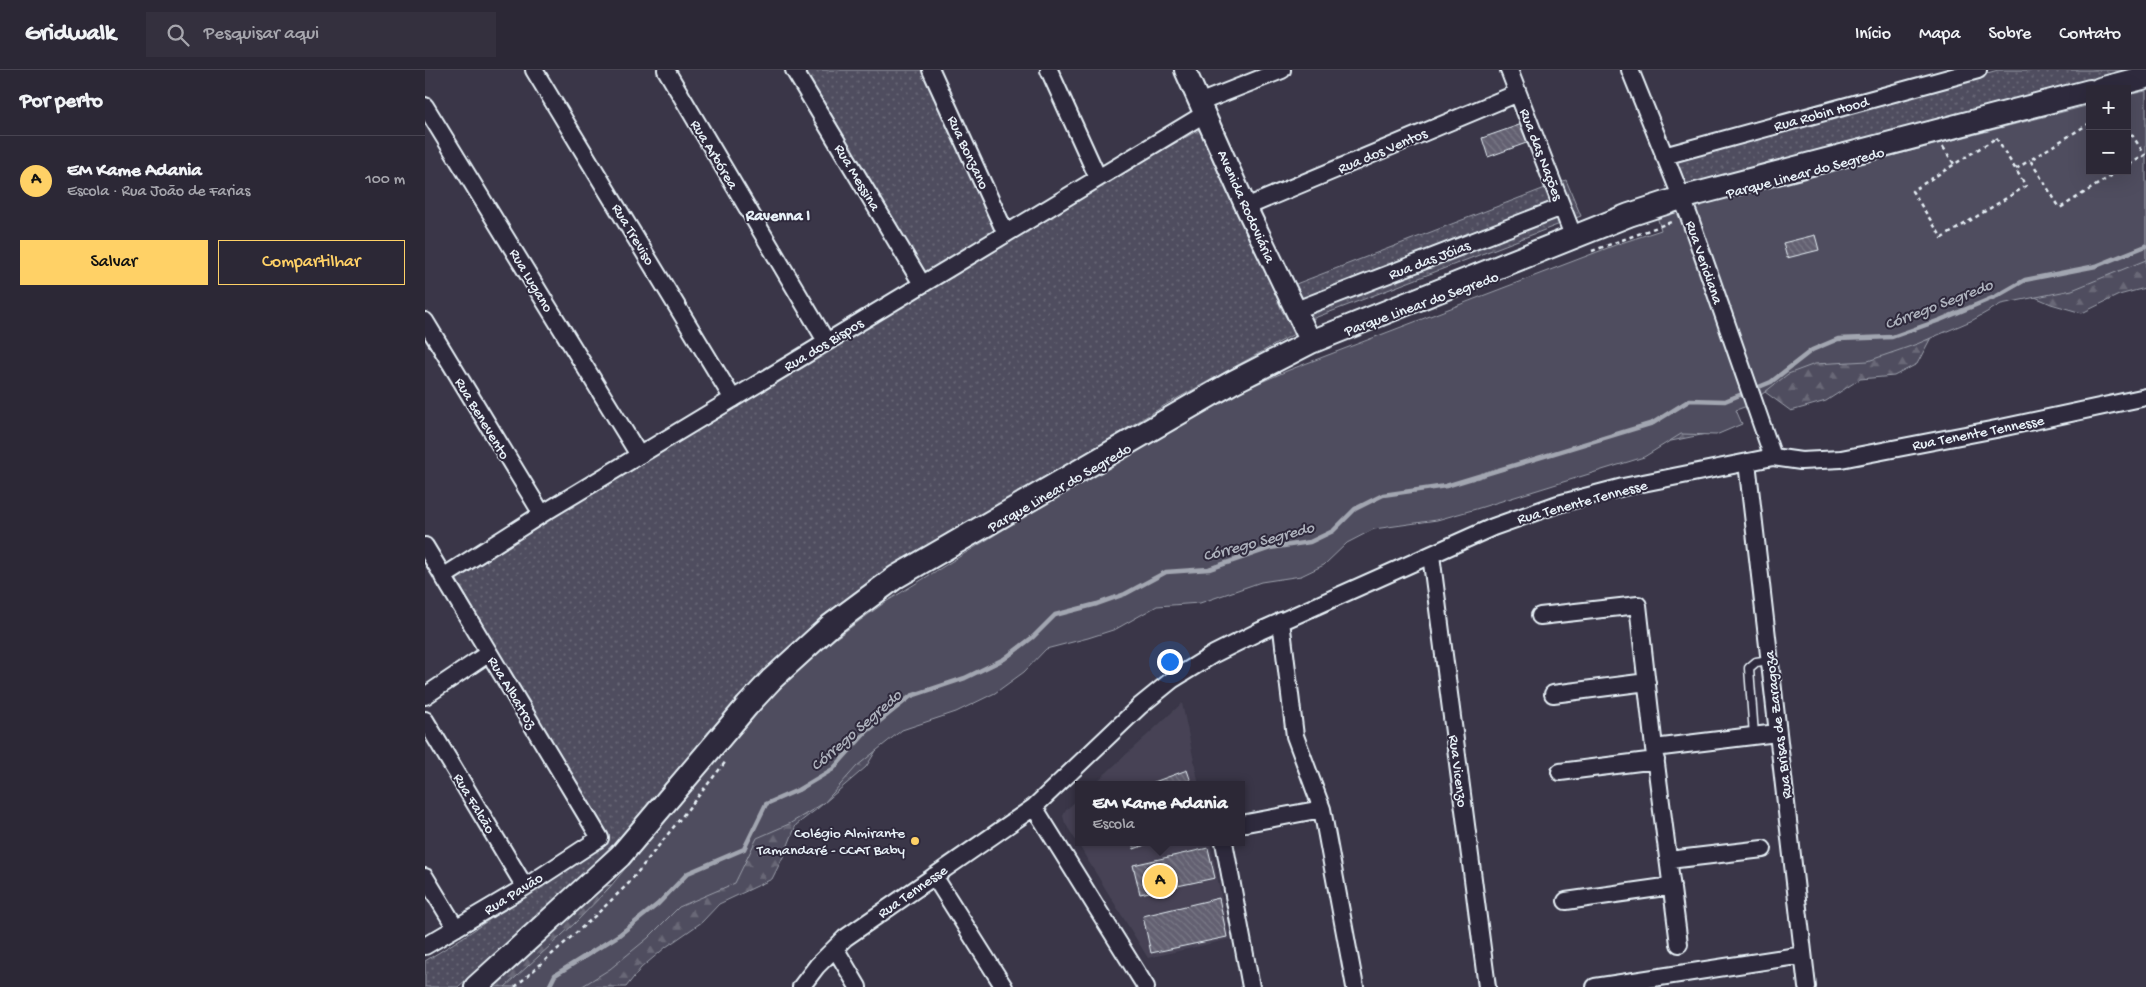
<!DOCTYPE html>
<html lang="pt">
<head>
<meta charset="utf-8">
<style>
	:root { --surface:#2c2836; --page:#34303e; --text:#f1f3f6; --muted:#a6a6ad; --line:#484451; --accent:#ffd166 }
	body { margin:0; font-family:"Gochi Hand",sans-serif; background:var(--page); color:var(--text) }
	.controls { position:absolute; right:15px; top:15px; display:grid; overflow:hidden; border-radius:0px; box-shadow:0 5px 20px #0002 }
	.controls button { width:45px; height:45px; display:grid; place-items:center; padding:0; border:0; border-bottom:1px solid var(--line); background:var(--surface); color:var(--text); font:25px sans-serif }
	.you { position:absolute; left:744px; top:591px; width:18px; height:18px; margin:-12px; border:4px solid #fff; border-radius:50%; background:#1a73e8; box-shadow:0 0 0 8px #1a73e833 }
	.badge { display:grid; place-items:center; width:32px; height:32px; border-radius:50%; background:var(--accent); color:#111; font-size:16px; font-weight:700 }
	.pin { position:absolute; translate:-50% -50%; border:2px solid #fff; box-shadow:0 1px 5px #0006 }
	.popup { position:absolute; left:650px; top:711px; width:170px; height:65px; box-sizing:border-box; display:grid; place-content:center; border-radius:0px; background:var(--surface); filter:drop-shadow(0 1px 4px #0005); font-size:16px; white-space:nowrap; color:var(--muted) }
	.popup b { font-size:19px; color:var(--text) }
	.popup::after { content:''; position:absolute; left:50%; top:100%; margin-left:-10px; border:10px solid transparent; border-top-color:var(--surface) }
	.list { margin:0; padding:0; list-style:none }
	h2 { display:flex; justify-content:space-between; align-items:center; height:65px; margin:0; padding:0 20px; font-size:21px }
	h2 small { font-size:16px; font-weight:400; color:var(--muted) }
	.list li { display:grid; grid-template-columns:32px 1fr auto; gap:15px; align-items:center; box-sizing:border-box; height:90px; padding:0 20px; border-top:1px solid var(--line) }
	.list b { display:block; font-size:19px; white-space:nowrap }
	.list p { margin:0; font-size:16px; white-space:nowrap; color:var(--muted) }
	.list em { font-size:16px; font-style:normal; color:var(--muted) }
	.actions { display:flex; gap:10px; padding:15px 20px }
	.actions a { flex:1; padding:11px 0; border:1px solid var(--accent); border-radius:0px; text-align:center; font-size:18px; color:var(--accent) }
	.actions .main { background:var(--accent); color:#111 }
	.icon { flex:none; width:28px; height:28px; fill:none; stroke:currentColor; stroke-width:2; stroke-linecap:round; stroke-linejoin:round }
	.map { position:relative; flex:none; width:1721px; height:917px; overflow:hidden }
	header { display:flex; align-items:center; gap:30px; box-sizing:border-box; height:70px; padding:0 25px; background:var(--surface); border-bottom:1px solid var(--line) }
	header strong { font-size:24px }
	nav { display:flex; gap:28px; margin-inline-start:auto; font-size:18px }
	.search { width:350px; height:45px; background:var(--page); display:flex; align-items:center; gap:12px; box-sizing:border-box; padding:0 18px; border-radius:0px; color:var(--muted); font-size:19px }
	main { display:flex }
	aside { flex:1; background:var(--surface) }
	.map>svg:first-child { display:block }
	.built { fill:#464354 }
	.grass { fill:url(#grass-dots); stroke:#9ca0ac }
	.forest { fill:url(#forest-firs); stroke:#9ca0ac }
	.park { fill:#504e5f; stroke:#9ca0ac }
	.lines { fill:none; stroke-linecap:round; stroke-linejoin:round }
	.stream { stroke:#a2a6b1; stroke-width:4.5 }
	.building { fill:url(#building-back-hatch); stroke:#e8f1f8 }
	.service-casing { stroke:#e8f1f8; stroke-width:11 }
	.minor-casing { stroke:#e8f1f8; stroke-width:20 }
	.tertiary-casing { stroke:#e8f1f8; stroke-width:24 }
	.secondary-casing { stroke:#e8f1f8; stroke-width:26 }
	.path { stroke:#e8f1f8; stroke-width:2.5; stroke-dasharray:4 4; stroke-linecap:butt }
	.service { stroke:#2f2a3d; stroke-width:8 }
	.minor { stroke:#2f2a3d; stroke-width:16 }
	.tertiary { stroke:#2f2a3d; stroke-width:20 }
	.secondary { stroke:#2f2a3d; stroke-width:22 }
	.poi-dot { fill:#ffd166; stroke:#2f2a3d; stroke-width:2 }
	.labels { text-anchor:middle; stroke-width:4; stroke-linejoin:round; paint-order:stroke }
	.street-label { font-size:15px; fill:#e8f1f8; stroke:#2f2a3d }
	.poi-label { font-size:15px; fill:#e8f1f8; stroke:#2f2a3d; text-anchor:end }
	.neighbourhood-label { font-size:16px; font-weight:bold; fill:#e8f1f8; stroke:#2f2a3d }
	.water-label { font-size:16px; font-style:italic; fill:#aeb2bd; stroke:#2f2a3d }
</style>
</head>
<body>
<header>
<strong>Gridwalk</strong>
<div class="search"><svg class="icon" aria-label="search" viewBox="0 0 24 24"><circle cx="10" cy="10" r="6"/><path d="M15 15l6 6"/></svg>Pesquisar aqui</div>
<nav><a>Início</a><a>Mapa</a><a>Sobre</a><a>Contato</a></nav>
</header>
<main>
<aside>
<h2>Por perto<small></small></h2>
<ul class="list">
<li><span class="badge">A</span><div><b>EM Kame Adania</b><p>Escola · Rua João de Farias</p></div><em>100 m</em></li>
</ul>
<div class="actions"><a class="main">Salvar</a><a>Compartilhar</a></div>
</aside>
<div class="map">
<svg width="1721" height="917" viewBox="0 0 1721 917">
	<defs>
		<pattern id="grass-dots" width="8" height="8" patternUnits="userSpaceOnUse" patternTransform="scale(1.25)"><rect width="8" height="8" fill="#504e5f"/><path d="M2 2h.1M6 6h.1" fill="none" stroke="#696877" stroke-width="1.8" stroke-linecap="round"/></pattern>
		<pattern id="forest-firs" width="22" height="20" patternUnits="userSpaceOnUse" patternTransform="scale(1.25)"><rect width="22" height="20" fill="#504e5f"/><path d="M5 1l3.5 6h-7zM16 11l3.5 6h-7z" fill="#696877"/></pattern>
		<pattern id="building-back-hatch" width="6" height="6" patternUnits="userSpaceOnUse" patternTransform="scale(1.25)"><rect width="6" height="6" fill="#636171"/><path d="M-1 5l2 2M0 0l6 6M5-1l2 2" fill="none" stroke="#797886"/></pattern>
	</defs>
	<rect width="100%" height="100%" fill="#3a3648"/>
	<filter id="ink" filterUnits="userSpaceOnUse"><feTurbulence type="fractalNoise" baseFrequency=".02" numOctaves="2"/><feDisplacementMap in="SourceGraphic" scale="10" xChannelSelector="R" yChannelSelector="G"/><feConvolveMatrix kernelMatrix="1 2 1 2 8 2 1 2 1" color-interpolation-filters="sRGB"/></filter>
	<g filter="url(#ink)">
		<path class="built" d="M 757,633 L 774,715 L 668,715 Z
			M 654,728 L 654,772 L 785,772 L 805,869 L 723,888 L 640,753 L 638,746 L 641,740 Z"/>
		<path class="grass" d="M 377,0 L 497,0 L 576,173 L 674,115 L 774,60 L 813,129 L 857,241 L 871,263 L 742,334 L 468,500 L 192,780 L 187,775 L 164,799 L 33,917 L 0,917 L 0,891 C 63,853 121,811 179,765 L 29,505 L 507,217 Z
			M 1573,0 L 1721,0 L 1261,116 L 1252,90 Z
			M 1141,110 L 1156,146 L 879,252 L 863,217 Z"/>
		<path class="forest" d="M 1721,112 L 1721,220 L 1720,218 L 1694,225 L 1657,243 L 1626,234 L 1594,220 L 1510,260 L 1492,294 L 1469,306 L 1435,309 L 1401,331 L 1366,341 L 1340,322 L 1294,341 L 1286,363 L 1241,372 L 1131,370 Z
			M 457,671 L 441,697 L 392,739 L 371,755 L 360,783 L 347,809 L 294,834 L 277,852 L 241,877 L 216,898 L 201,917 L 52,917 L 158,820 L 226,808 Z"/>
		<path class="park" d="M 1721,21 L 1721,190 L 1647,220 L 1576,234 L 1548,250 L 1492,274 L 1443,291 L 1390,294 L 1363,304 L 1322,336 L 1311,340 L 1317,354 L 1291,365 L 1256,364 L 1219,387 L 1051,439 L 1012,450 L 949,459 L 922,473 L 899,495 L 876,506 L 836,512 L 775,533 L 732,536 L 691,559 L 663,568 L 621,579 L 599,602 L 570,623 L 531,642 L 477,660 L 432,696 L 399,733 L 364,754 L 332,768 L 310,813 L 254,837 L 223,868 L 185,899 L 156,917 L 80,917 L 149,854 L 185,817 L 333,636 L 392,582 L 459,533 L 744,358 L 802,327 L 864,300 L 1193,174 L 1236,160 L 1232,146 L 1665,35 L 1665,101 L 1702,101 L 1702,25 Z"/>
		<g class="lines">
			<path class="stream" d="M 1329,319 L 1346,312 L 1387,280 L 1413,269 L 1467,267 L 1515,250 L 1572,226 L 1600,210 L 1671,196 L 1721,176
				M 124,917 L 130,905 L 194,865 L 233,834 L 263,803 L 319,779 L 341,734 L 373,720 L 408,699 L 441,662 L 486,626 L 540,608 L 579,589 L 608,567 L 630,545 L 672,534 L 700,524 L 741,502 L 784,499 L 845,478 L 885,472 L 908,461 L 930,439 L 958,425 L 1021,416 L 1228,353 L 1265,330 L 1300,331 L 1322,322"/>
		</g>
		<path class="building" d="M 1097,54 L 1104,72 L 1063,87 L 1057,68 Z
			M 1390,165 L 1394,180 L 1362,188 L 1358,173 Z
			M 762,700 L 767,715 L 721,715 Z
			M 707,772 L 728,772 L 709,779 Z
			M 783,778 L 790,808 L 715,824 L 708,795 Z
			M 794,828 L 802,867 L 726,883 L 718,846 Z"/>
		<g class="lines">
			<defs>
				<path id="service" d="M 1329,665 L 1324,598 L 1331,592 L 1344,590"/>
				<path id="minor" d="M 109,0 L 308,329
					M 241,0 L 401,271
					M 369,0 L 497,214
					M 506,0 L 581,164
					M 624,0 L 673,108
					M 1084,0 L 1149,168
					M 1205,0 L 1264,146 L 1348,387
					M 776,32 L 857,0
					M 0,36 L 214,385
					M 1239,86 L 1553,0
					M 821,137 L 1093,23
					M 871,240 L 1137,137
					M 0,251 L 117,444
					M 1322,392 L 1382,917
					M 0,476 L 175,768 L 100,817 L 0,876
					M 1006,485 L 1062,917
					M 18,507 L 117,444 L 781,43
					M 1115,546 L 1213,535 L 1229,678 L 1352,663
					M 856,551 L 870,666 L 897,739 L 930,917
					M 1128,624 L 1222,612
					M 0,626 L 64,583
					M 0,650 L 100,817
					M 1229,678 L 1254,874
					M 1135,702 L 1231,690
					M 609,737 L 721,917
					M 816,754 L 897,739
					M 799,772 L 826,917
					M 1244,790 L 1338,779
					M 509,806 L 579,917
					M 0,807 L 31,858
					M 1141,831 L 1247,816
					M 410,878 L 433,917
					M 376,917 L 392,896 L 420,868 L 609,737 L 715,636 L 747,610 L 789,584 L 835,561 L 1068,457 L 1133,434 L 1198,417 L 1348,387 L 1376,391 L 1416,389 L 1571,359 L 1721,327
					M 1170,917 L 1378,885"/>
				<path id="tertiary" d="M 760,0 L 821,137 L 886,272"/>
				<path id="secondary" d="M 1675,19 L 1721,7
					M 51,917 L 195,786 L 322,636 L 347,609 L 405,556 L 471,507 L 808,312 L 886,272 L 1204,145 L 1256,128 L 1665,21"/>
			</defs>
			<use href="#service" class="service-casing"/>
			<use href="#minor" class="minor-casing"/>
			<use href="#tertiary" class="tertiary-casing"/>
			<use href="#secondary" class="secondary-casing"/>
			<path class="path" d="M 1665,53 L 1605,90 L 1635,138 L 1694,101
				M 1702,57 L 1720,85 L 1702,96
				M 1571,68 L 1601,116 L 1517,168 L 1487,121 Z
				M 1518,77 L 1529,94
				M 1591,99 L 1605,90
				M 1167,181 L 1246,152
				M 90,917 L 171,845 L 204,813 L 302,690"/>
			<use href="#service" class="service"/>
			<use href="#minor" class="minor"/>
			<use href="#tertiary" class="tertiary"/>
			<use href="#secondary" class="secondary"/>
		</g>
	</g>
	<circle class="poi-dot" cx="490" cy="771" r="5"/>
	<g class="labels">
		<g class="street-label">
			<text transform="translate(1396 43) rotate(-15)" y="5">Rua Robin Hood</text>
			<text transform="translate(957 80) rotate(-23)" y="5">Rua dos Ventos</text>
			<text transform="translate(544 82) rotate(65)" y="5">Rua Bonzano</text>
			<text transform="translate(290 84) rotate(59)" y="5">Rua Arbórea</text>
			<text transform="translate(1117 84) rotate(69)" y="5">Rua das Nações</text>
			<text transform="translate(1380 102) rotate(-15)" y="5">Parque Linear do Segredo</text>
			<text transform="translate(433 107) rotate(59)" y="5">Rua Messina</text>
			<text transform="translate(822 136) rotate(66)" y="5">Avenida Rodoviária</text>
			<text transform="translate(209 164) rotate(59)" y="5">Rua Treviso</text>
			<text transform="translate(1004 189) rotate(-21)" y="5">Rua das Jóias</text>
			<text transform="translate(1280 192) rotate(71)" y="5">Rua Veridiana</text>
			<text transform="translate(107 210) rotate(59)" y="5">Rua Lugano</text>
			<text transform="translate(996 233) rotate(-20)" y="5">Parque Linear do Segredo</text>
			<text transform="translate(398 274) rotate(-31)" y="5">Rua dos Bispos</text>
			<text transform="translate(58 348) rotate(59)" y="5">Rua Benevento</text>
			<text transform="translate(1553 362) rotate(-11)" y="5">Rua Tenente Tennesse</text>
			<text transform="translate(634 417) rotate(-30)" y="5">Parque Linear do Segredo</text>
			<text transform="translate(1157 431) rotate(-15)" y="5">Rua Tenente Tennesse</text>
			<text transform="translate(88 622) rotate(59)" y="5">Rua Albatroz</text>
			<text transform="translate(1352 655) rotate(-97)" y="5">Rua Brisas de Zaragoza</text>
			<text transform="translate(1034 701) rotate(83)" y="5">Rua Vicenzo</text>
			<text transform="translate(50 733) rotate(59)" y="5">Rua Falcão</text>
			<text transform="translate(487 821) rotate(-35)" y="5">Rua Tennesse</text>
			<text transform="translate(88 823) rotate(-32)" y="5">Rua Pavão</text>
		</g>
		<g class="poi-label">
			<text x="480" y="767">Colégio Almirante<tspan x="480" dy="17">Tamandaré - CCAT Baby</tspan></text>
		</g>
		<g class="neighbourhood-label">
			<text x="353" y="150">Ravenna I</text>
		</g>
		<g class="water-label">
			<text transform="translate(1513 233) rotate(-21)" y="6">Córrego Segredo</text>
			<text transform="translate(833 470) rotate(-15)" y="6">Córrego Segredo</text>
			<text transform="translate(430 659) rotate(-41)" y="6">Córrego Segredo</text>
		</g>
	</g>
</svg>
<div class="controls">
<button>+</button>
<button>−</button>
</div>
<div class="you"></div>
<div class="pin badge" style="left:735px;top:811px">A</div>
<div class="popup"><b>EM Kame Adania</b>Escola</div>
</div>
</main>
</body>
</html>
